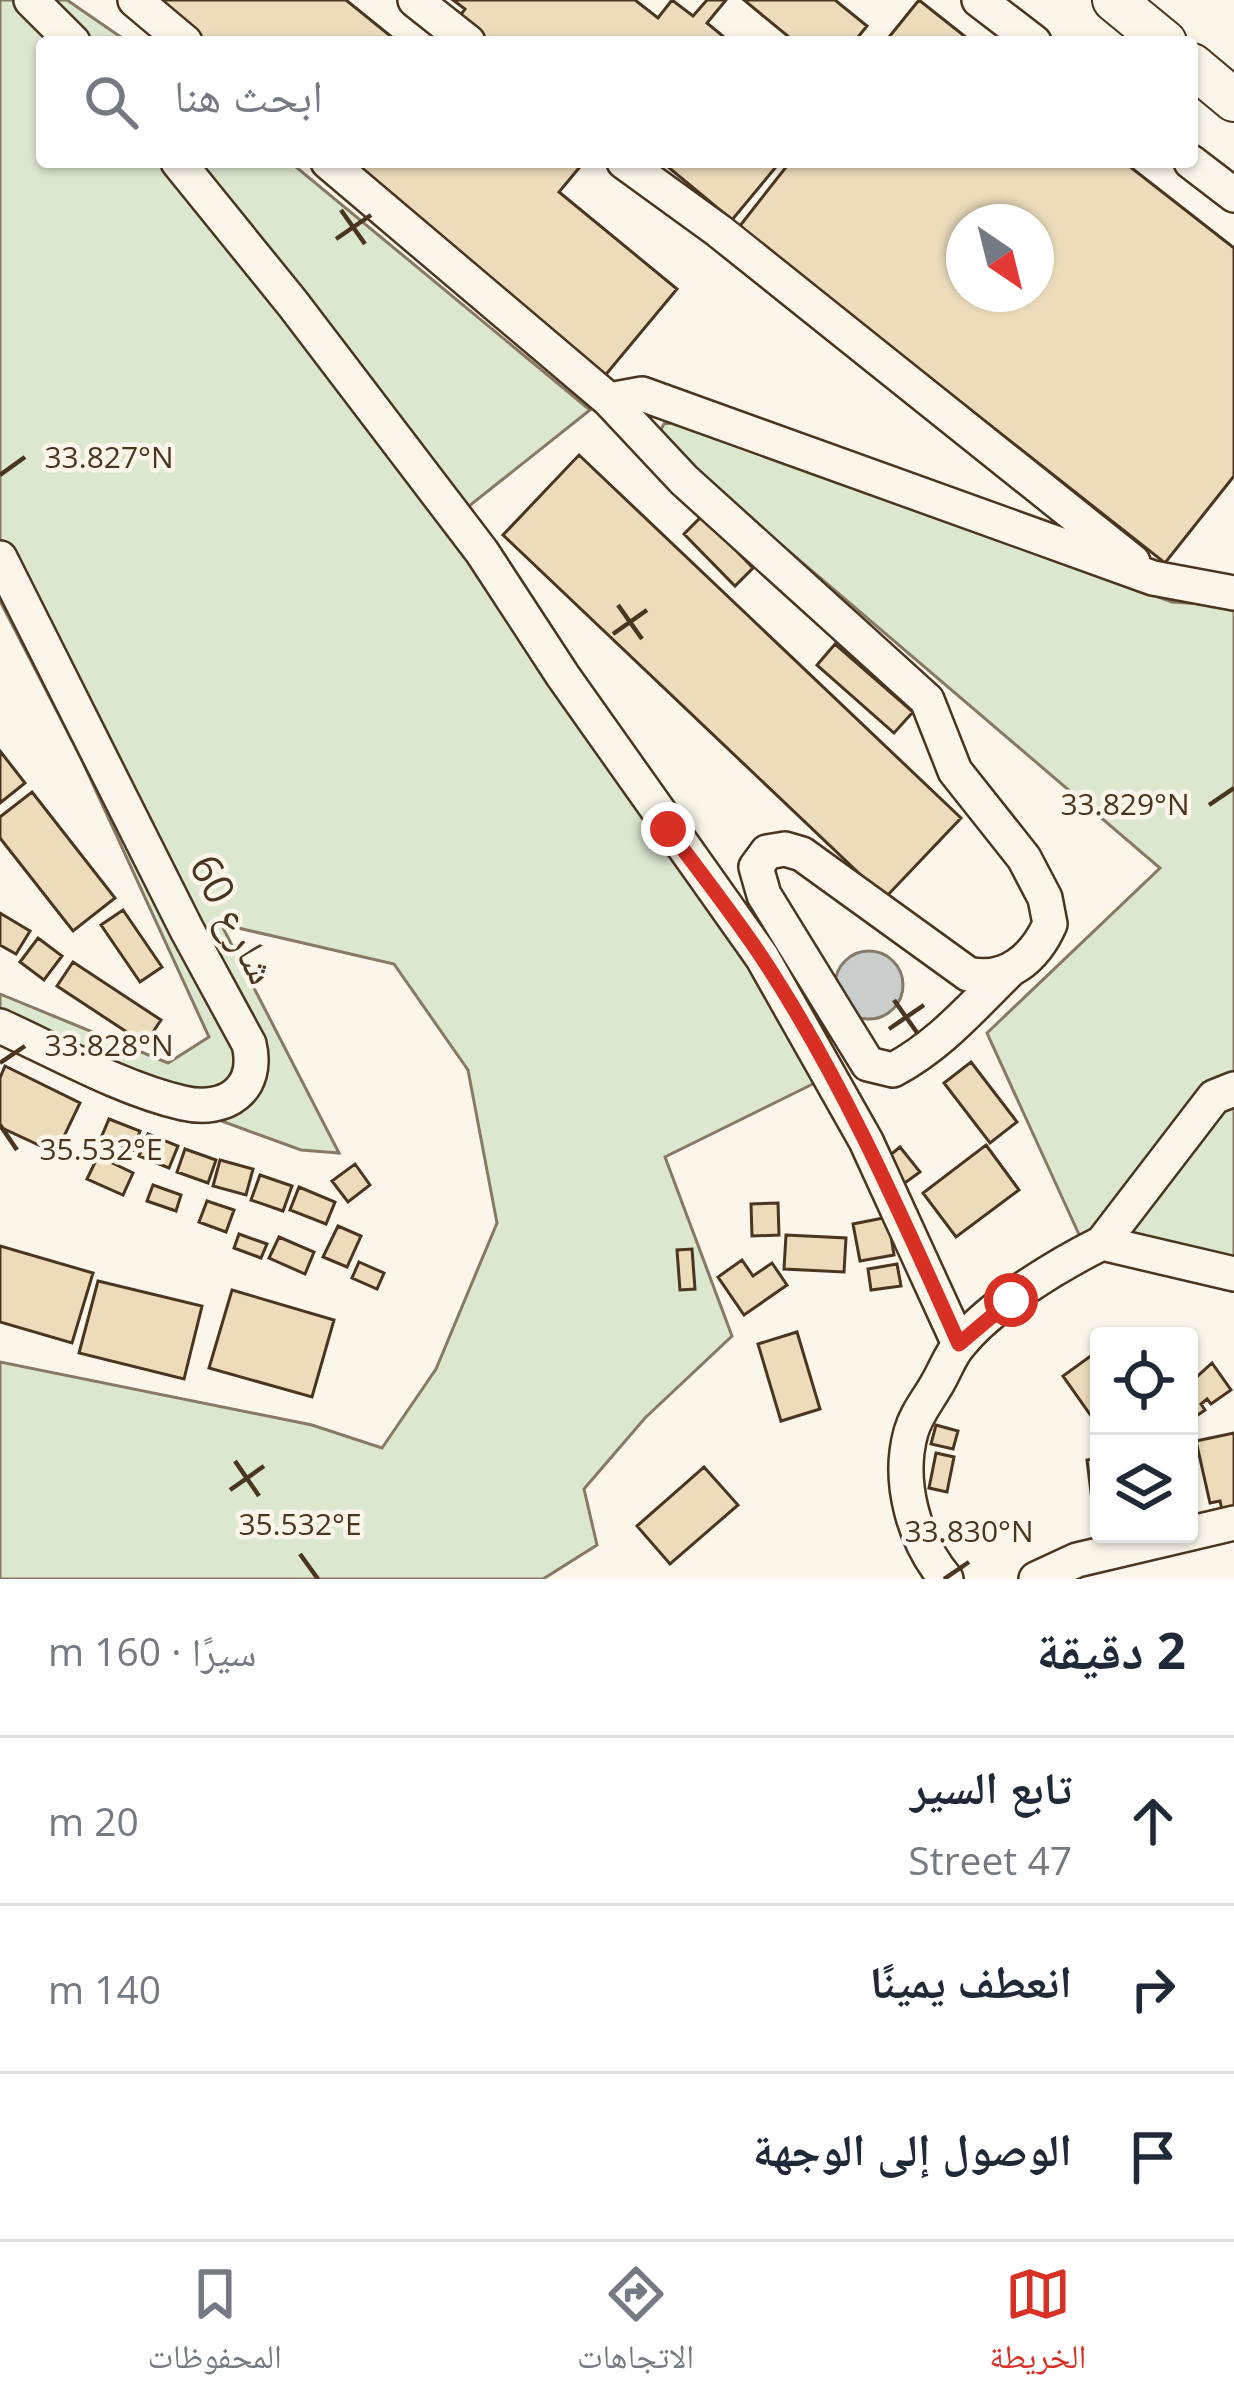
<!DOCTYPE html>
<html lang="ar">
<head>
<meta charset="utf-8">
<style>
	:root { --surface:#fff; --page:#f2f2f3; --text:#1f2937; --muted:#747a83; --line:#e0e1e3; --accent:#d93025 }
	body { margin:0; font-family:"Open Sans","Noto Naskh Arabic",sans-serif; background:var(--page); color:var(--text); direction:rtl }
	.controls { position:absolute; right:36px; bottom:36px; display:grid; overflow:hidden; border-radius:12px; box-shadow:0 3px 9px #0004 }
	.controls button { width:108px; height:108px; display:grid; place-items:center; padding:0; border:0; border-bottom:3px solid var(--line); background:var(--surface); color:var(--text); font:60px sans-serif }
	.compass { position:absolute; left:946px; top:204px; width:108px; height:108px; border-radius:50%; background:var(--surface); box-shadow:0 3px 9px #0004; rotate:145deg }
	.stop { position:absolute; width:36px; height:36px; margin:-27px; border:9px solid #d93025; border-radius:50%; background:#fff }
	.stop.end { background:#d93025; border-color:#fff; box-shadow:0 3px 12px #0008 }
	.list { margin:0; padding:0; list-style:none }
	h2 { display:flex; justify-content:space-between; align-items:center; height:156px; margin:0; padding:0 48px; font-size:51px }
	h2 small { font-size:39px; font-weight:400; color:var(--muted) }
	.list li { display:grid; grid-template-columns:78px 1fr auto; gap:36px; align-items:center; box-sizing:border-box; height:168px; padding:0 48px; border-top:3px solid var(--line) }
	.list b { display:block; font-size:45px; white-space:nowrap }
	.list p { margin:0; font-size:39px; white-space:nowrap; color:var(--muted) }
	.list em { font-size:39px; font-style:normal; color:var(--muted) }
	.icon { flex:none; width:66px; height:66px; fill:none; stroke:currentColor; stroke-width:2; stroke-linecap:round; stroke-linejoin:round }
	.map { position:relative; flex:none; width:1234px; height:1579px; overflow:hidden; direction:ltr }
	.search { position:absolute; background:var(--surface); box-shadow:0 3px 9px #0004; left:36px; right:36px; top:36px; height:132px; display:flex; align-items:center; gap:30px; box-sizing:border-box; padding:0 42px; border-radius:12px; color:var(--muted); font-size:45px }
	.sheet { height:660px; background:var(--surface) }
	nav { display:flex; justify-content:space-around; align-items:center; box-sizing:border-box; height:168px; border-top:3px solid var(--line); background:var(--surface); font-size:33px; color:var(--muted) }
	nav a { display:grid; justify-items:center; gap:6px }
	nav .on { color:var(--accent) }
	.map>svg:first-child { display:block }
	.green { fill:#dce7d0; stroke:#887966; stroke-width:3 }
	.water { fill:#c9cecd; stroke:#887966; stroke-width:3 }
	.building { fill:#ecdcbc; stroke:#4a3520; stroke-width:3; fill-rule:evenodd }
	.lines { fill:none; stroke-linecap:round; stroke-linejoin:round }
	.minor-casing { stroke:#4a3520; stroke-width:38 }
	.major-casing { stroke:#4a3520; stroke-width:46 }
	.minor { stroke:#fbf6e9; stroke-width:33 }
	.major { stroke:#fbf6e9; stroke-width:42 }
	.route { stroke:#d93025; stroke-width:15 }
	.ticks { fill:none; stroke:#4a3520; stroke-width:4.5 }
	.labels { text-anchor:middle; stroke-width:9; stroke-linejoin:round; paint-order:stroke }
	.street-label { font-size:42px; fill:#4a3520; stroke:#fbf6e9 }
	.ticks-label { font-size:30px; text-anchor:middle; fill:#4a3520; stroke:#fbf6e9; stroke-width:9; stroke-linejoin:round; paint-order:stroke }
</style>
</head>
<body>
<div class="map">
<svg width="1234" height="1579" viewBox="0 0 1234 1579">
	<rect width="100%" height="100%" fill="#fbf6e9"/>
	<path class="green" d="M 0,0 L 67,0 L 128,42 L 42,42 L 42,162 L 290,162 L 590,410 L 469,506 L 835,1073 L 665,1157 L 732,1336 L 645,1418 L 584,1489 L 597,1545 L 543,1579 L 0,1579 L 0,1362 L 312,1425 L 382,1448 L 436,1369 L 497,1223 L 468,1070 L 394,964 L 221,924 L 339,1153 L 301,1150 L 0,1040 L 0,994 L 168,1063 L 209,1037 L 80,756 L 0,601 Z
		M 678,422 L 1172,602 L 1234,606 L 1234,1279 L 1082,1241 L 987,1033 L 1160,868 L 722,494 L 659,433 L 664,424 Z"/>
	<path class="water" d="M835 985a34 34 0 1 1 68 0a34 34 0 1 1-68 0Z"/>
	<path class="building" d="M 144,0 L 346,0 L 398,42 L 195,42 Z
		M 453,0 L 635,0 L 658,18 L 672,0 L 693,16 L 707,0 L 726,0 L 707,23 L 730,42 L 440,42 L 465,9 Z
		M 744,0 L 835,0 L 867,26 L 854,42 L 795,42 Z
		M 919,0 L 972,42 L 885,42 Z
		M 341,162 L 584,162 L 559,192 L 677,289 L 603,378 Z
		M 662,162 L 780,162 L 732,220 Z
		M 790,162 L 1124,162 L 1234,248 L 1234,476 L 1165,563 L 739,227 ZM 964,222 L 1036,222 L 1036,294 L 964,294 Z
		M 579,455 L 961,818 L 885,898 L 503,535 Z
		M 702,516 L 753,568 L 735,586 L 684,534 Z
		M 835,644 L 913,712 L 894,733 L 817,665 Z
		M 0,751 L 25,783 L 0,803 Z
		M 32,792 L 115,898 L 73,931 L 0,838 L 0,817 Z
		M 123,910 L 162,967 L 140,982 L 101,925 Z
		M 0,913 L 30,931 L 16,954 L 0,945 Z
		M 38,938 L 62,956 L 44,980 L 20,962 Z
		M 73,962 L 161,1020 L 145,1044 L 57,986 Z
		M 971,1062 L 1017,1122 L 990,1143 L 944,1083 Z
		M 5,1066 L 80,1103 L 56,1153 L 0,1127 L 0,1078 Z
		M 109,1119 L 140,1131 L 133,1150 L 101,1138 Z
		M 148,1134 L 178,1146 L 169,1168 L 139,1156 Z
		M 986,1145 L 1019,1190 L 956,1237 L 923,1193 Z
		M 900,1147 L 920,1172 L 902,1185 L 883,1161 Z
		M 185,1149 L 216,1160 L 208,1183 L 177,1172 Z
		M 98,1156 L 133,1173 L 123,1195 L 87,1179 Z
		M 220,1160 L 253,1169 L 246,1195 L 213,1186 Z
		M 355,1164 L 370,1185 L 348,1202 L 332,1181 Z
		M 260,1175 L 292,1186 L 283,1211 L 251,1200 Z
		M 153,1185 L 181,1195 L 176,1211 L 147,1201 Z
		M 299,1187 L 335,1202 L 326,1224 L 290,1210 Z
		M 207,1201 L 234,1210 L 226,1232 L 199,1222 Z
		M 778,1203 L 779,1235 L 752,1236 L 751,1204 Z
		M 888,1217 L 894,1255 L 860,1261 L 853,1224 Z
		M 338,1226 L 361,1236 L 347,1267 L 323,1257 Z
		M 239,1234 L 267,1244 L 261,1258 L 234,1248 Z
		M 786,1235 L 846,1238 L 844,1272 L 784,1269 Z
		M 279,1237 L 314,1252 L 305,1274 L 269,1258 Z
		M 0,1246 L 93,1273 L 72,1343 L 0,1322 Z
		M 692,1249 L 695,1289 L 680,1290 L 677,1250 Z
		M 742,1260 L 753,1276 L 772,1263 L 787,1285 L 744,1315 L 718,1277 Z
		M 359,1262 L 384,1273 L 377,1289 L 352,1278 Z
		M 897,1264 L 901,1286 L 871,1290 L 868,1269 Z
		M 98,1281 L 202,1306 L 184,1379 L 79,1353 Z
		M 232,1290 L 334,1320 L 312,1397 L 209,1368 Z
		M 797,1332 L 820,1409 L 781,1421 L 758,1344 Z
		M 1099,1350 L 1099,1416 L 1094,1420 L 1063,1376 Z
		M 1212,1363 L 1231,1390 L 1211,1404 L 1207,1399 L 1201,1404 L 1205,1410 L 1189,1421 L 1189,1384 Z
		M 936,1425 L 958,1431 L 953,1449 L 931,1444 Z
		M 1234,1433 L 1234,1507 L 1222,1510 L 1220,1501 L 1210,1503 L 1196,1441 Z
		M 936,1453 L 954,1457 L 947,1492 L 929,1488 Z
		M 1099,1458 L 1099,1534 L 1145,1534 L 1097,1541 L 1087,1460 Z
		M 704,1467 L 738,1505 L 670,1564 L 637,1526 Z"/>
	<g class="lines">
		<defs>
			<path id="minor" d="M 31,0 L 73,42
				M 135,0 L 185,42
				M 415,0 L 468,42
				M 979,0 L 1034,42
				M 178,162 L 293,304 L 482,552 L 563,676 L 762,957 L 866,1141 L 959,1344
				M 328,162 L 609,400 L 642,394 L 1153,578 L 1234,593
				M 624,162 L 719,231 L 1133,562
				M 1191,162 L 1234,195
				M 609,400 L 684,480 L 927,700 L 955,771 L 1024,858 L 1045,898 L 1050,924 C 1035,958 1006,983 968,974 L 802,854 L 785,849 L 767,852 L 756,867 L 764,895 L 868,1064 L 893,1070 C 940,1045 971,1008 1009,971
				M 0,558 L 187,930 L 249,1044 C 260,1089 226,1113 183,1103 C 122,1089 57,1052 0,1026
				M 1102,1243 L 1214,1097 L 1234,1089
				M 946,1579 C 914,1541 897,1482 911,1432 C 916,1414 928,1400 937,1384 C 945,1371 950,1355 960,1344 C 991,1305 1058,1265 1102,1243 L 1234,1274
				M 1036,1579 L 1077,1560 L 1234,1523"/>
			<path id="major" d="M 1114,0 L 1165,42
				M 1192,65 L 1234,100"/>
		</defs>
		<use href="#minor" class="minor-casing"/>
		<use href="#major" class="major-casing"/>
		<use href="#minor" class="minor"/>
		<use href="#major" class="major"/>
	</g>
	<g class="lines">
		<path class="route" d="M 668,829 C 699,871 732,913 761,956 C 841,1077 900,1212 959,1344 L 1011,1300"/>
	</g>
	<path class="ticks" d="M 341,210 L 365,244M 336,239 L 371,215M 0,475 L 25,457M 618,605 L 642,639M 613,634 L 647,610M 1209,805 L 1234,788M 894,1000 L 918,1034M 889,1029 L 924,1005M 0,1063 L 25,1046M 0,1125 L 17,1150M 235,1461 L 259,1496M 230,1490 L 264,1466M 300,1554 L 318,1579M 944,1579 L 969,1562"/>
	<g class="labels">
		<g class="street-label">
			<text transform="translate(234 919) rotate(62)" y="15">شارع 60</text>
		</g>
	</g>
	<g class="ticks-label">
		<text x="109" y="468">33.827°N</text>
		<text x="1125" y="815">33.829°N</text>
		<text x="109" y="1056">33.828°N</text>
		<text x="101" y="1160">35.532°E</text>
		<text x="300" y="1535">35.532°E</text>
		<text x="969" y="1542">33.830°N</text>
	</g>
</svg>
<div class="controls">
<button><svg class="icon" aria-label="locate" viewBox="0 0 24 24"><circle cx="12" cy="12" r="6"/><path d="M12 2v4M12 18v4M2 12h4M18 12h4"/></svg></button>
<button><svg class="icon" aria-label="layers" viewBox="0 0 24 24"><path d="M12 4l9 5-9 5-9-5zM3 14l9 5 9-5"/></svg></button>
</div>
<svg class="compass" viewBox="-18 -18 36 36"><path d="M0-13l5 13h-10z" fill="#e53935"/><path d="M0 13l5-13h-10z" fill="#747a83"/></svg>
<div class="stop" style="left:1011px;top:1300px"></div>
<div class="stop end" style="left:668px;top:829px"></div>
<div class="search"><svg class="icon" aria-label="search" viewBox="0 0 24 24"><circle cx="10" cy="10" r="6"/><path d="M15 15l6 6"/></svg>ابحث هنا</div>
</div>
<section class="sheet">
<h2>2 دقيقة<small>سيرًا · 160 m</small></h2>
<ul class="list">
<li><svg class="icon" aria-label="ahead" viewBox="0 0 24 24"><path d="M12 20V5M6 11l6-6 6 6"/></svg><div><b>تابع السير</b><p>Street 47</p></div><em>20 m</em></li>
<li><svg class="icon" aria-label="right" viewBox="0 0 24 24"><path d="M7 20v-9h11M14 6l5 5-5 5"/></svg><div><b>انعطف يمينًا</b></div><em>140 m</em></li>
<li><svg class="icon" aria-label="arrive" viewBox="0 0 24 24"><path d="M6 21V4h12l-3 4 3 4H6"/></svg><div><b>الوصول إلى الوجهة</b></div></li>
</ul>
</section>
<nav>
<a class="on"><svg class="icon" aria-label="map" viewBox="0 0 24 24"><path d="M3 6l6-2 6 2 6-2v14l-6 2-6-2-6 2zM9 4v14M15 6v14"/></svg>الخريطة</a>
<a><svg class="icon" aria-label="directions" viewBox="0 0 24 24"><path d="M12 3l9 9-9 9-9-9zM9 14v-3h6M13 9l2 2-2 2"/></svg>الاتجاهات</a>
<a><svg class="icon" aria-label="saved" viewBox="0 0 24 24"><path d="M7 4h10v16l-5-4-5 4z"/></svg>المحفوظات</a>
</nav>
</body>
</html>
